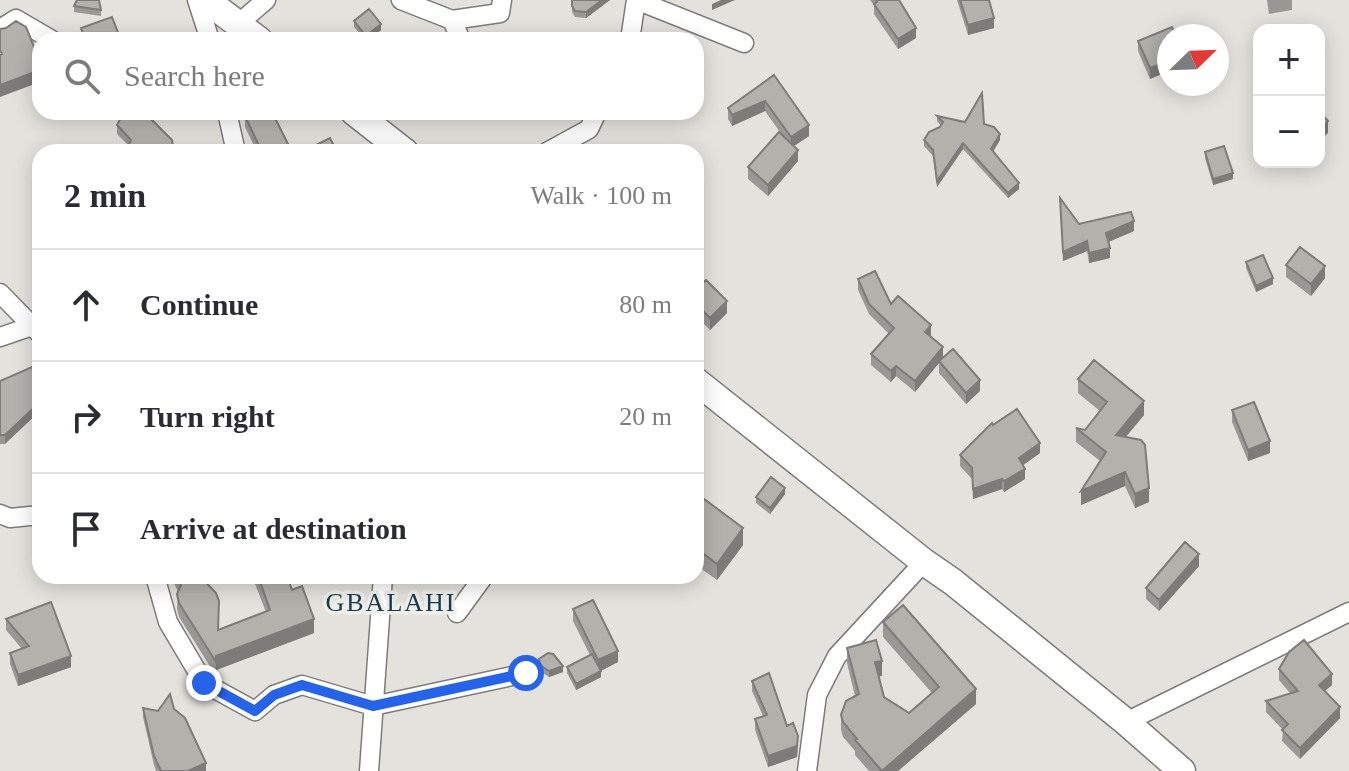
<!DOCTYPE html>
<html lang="en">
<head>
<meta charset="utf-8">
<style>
	:root { --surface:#fff; --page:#f2f2f3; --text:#2b2b33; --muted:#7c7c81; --line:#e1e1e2 }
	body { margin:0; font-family:Georgia,serif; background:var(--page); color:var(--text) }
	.controls { position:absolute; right:24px; top:24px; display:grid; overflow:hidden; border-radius:16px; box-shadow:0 4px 20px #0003 }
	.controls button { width:72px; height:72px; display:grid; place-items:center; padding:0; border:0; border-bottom:2px solid var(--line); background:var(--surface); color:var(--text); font:40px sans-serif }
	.compass { position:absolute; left:1157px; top:24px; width:72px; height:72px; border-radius:50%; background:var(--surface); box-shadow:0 4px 20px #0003; rotate:67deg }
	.stop { position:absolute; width:24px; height:24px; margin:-18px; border:6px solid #2563eb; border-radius:50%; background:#fff }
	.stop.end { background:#2563eb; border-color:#fff; box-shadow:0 2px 8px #0008 }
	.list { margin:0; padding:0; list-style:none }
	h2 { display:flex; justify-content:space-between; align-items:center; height:104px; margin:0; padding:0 32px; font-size:34px }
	h2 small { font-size:26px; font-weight:400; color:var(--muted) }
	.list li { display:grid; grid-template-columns:52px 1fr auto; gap:24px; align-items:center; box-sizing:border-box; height:112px; padding:0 32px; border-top:2px solid var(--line) }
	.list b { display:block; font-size:30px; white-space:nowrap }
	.list em { font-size:26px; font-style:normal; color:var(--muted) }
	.icon { flex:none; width:44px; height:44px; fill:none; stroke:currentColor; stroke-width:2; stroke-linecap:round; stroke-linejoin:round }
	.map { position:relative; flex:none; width:1349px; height:771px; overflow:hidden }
	.search { position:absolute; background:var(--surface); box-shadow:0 4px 20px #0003; left:32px; top:32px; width:672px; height:88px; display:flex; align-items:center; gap:20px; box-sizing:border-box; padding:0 28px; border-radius:24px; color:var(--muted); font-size:30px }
	.panel { position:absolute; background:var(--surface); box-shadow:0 4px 20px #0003; left:32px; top:144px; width:672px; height:440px; border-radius:24px }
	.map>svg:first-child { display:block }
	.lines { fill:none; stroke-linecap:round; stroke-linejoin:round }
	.street-casing { stroke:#7e7c77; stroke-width:21 }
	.secondary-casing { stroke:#7e7c77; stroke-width:29 }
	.street { stroke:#fff; stroke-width:18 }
	.secondary { stroke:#fff; stroke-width:26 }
	.wall { fill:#9a9894 }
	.shaded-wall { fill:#7d7c78 }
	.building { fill:#b3b1ac; stroke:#7d7c78; stroke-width:2 }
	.route { stroke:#2563eb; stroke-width:10 }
	.labels { text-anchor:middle; stroke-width:7; stroke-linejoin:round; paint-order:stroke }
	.quarter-label { font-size:26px; letter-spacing:2px; fill:#153b53; stroke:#f1efe9 }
</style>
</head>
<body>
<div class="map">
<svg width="1349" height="771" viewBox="0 0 1349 771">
	<rect width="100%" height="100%" fill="#e4e2dc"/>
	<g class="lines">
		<defs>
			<path id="street" d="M 197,0 L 210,40
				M 401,0 L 452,20 L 500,13 L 502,0
				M 636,0 L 744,43
				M 452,20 L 461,40
				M 238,24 L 266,0
				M 0,29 L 16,19 L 52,40
				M 630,40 L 636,0
				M 227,112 L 236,152
				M 547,152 L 589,129 L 597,112
				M 0,293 L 40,334
				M 0,337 L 32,326
				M 0,514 L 10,518 L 40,515
				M 155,576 L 168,622 L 204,683 L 255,711 L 274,695 L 302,685 L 373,706 L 526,673
				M 457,613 L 484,576
				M 1126,722 L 1349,612
				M 369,771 L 383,576
				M 807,771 L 817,695 L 837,656 L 924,562"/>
			<path id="secondary" d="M 206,0 L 259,40
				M 354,112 L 405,152
				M 696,381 L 924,562 L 953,582 L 1126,722 L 1182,771"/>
		</defs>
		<use href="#street" class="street-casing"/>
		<use href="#secondary" class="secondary-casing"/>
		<use href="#street" class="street"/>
		<use href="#secondary" class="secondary"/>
	</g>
	<path class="wall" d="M 572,0 L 610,0 L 586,18 L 575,17 L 572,12 Z
		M 870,0 L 899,0 L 916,38 L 898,49 L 874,14 L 874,5 Z
		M 957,0 L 989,0 L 994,28 L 968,35 Z
		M 1267,0 L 1292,0 L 1292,10 L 1269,14 Z
		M 74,6 L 101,10 L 101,16 L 74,12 Z
		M 354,21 L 381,30 L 369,40 L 365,40 L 354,27 Z
		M 1169,36 L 1169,71 L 1150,79 L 1138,51 L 1138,41 Z
		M 774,75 L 809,136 L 794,146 L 798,161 L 768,196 L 748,179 L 748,167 L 782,135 L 765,111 L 732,126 L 728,119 L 728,108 Z
		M 245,116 L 292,152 L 257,152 L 245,127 Z
		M 937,116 L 965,122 L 984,124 L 1000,140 L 993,151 L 1019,189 L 1008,198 L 963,149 L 937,187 L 933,156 L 924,146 L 924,140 L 941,126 L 937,121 Z
		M 151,119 L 173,151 L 128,145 L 117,134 L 117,125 Z
		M 1205,152 L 1233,179 L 1213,185 L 1205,158 Z
		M 1060,208 L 1079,224 L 1134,231 L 1108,242 L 1110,258 L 1089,263 L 1087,251 L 1063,261 Z
		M 1246,262 L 1273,284 L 1256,292 L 1246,268 Z
		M 1286,265 L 1325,278 L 1311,296 L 1286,277 Z
		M 858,279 L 931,336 L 943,357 L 980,391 L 966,404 L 939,373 L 939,363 L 915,392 L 896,376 L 891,382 L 871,365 L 871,354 L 889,334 L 869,314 L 858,290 Z
		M 696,290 L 727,313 L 710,330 L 696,316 Z
		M 1078,379 L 1144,415 L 1125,437 L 1149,502 L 1135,508 L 1125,486 L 1081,505 L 1100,461 L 1076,442 L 1076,428 L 1085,430 L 1100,411 L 1078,393 Z
		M 0,381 L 40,385 L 5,444 L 0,444 Z
		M 1232,410 L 1270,453 L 1248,461 L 1232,422 Z
		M 1040,453 L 1023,465 L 1025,479 L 1004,492 L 1002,489 L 973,499 L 972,479 L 960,466 L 960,455 Z
		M 696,493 L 743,545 L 717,580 L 696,565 Z
		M 785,494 L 770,514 L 756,503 L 756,497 Z
		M 1199,566 L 1159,611 L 1146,599 L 1146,588 Z
		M 171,576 L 208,576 L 203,578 L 218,630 L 266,612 L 252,576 L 287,576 L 292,590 L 314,633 L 216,670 L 216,676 L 179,617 L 177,609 L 178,592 Z
		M 573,609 L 618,662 L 601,671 L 601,677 L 576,690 L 567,673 L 567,667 L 590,655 L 573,621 Z
		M 6,619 L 71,667 L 18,686 L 10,664 L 10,653 L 22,649 L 6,630 Z
		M 883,622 L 976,704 L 898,771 L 869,771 L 855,755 L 855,751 L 843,737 L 841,730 L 841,715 L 855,696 L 847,663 L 847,648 L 882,676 L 878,676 L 884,697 L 909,713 L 932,693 L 883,637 Z
		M 539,665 L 563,672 L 549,677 L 540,671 Z
		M 1279,669 L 1332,685 L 1324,691 L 1340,718 L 1300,759 L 1282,741 L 1283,730 L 1266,712 L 1266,701 L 1290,693 L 1279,680 Z
		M 752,681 L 787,726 L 798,747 L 797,757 L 768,767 L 755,730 L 755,719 L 763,716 L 752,691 Z
		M 143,708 L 158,711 L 174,709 L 206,771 L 156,771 L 154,765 L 143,717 Z"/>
	<path class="shaded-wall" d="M 602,0 L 610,0 L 586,18 L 586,12 Z
		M 721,0 L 735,0 L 712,10 L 712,4 Z
		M 994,18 L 994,28 L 968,35 L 968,25 Z
		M 381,24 L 381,30 L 369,40 L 366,40 L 366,36 Z
		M 916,28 L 916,38 L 898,49 L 898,39 Z
		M 1169,61 L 1169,71 L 1150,79 L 1150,68 Z
		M 40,70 L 40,82 L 0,97 L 0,85 Z
		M 765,101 L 765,111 L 732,126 L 732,115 Z
		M 1328,121 L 1328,133 L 1319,141 L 1319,130 Z
		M 809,125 L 809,136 L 791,148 L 791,137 Z
		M 1000,134 L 1000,140 L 991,155 L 991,149 Z
		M 963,143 L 963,149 L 937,187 L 937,181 Z
		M 798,150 L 798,161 L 768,196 L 768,185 Z
		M 1233,173 L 1233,179 L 1213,185 L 1213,179 Z
		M 1019,183 L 1019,189 L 1008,198 L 1008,193 Z
		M 1134,221 L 1134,231 L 1106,243 L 1106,233 Z
		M 1087,241 L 1087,251 L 1063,261 L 1063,252 Z
		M 1110,248 L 1110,258 L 1089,263 L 1089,253 Z
		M 1325,266 L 1325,278 L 1311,296 L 1311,284 Z
		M 1273,278 L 1273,284 L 1256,292 L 1256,286 Z
		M 727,301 L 727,313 L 710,330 L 710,318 Z
		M 931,325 L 931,336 L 925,343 L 925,332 Z
		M 943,347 L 943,358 L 915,392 L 915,381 Z
		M 896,366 L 896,376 L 891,382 L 891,371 Z
		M 980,380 L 980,391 L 966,404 L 966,393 Z
		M 1144,401 L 1144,415 L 1116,449 L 1116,435 Z
		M 40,402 L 40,411 L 5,444 L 5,435 Z
		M 1270,441 L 1270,453 L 1248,461 L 1248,450 Z
		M 1040,443 L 1040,453 L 1019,468 L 1019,458 Z
		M 1025,469 L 1025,479 L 1004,492 L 1004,481 Z
		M 1125,472 L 1125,486 L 1081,505 L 1081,491 Z
		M 1002,479 L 1002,489 L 973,499 L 973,489 Z
		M 785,488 L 785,494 L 770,514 L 770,508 Z
		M 1149,488 L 1149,502 L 1135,508 L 1135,494 Z
		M 743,528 L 743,545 L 717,580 L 717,564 Z
		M 1199,554 L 1199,566 L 1159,611 L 1159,600 Z
		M 314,619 L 314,633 L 216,670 L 216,656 Z
		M 618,651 L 618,662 L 598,672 L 598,660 Z
		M 71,656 L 71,667 L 18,686 L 18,675 Z
		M 882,661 L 882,676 L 875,677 L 875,662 Z
		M 563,666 L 563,672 L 549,677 L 549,671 Z
		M 601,671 L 601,677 L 576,690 L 576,684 Z
		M 1332,674 L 1332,685 L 1319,696 L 1319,685 Z
		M 976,689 L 976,704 L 898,771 L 882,771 Z
		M 1340,707 L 1340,718 L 1300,759 L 1300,748 Z
		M 798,736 L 797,757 L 768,767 L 768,756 Z
		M 206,763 L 206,771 L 188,771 Z"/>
	<path class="building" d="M 77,0 L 99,0 L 101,10 L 74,6 Z
		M 572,0 L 602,0 L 586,12 L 575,11 L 572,6 Z
		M 876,0 L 899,0 L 916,28 L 898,39 L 874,4 L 877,2 Z
		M 960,0 L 989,0 L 994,18 L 968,25 Z
		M 369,9 L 381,24 L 366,36 L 354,21 Z
		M 112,17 L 120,38 L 115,40 L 85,40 L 81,28 Z
		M 16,21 L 26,27 L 40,62 L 40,70 L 0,85 L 0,55 L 2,54 L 0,50 L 0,29 L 6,28 Z
		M 1172,27 L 1175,36 L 1169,36 L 1169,61 L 1150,68 L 1138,41 Z
		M 774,75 L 809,125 L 791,137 L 765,101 L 732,115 L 728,108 Z
		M 982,93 L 984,124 L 994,127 L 1000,134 L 991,149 L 1019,183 L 1008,193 L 963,143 L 937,181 L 933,150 L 924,140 L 929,132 L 940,127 L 943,122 L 937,116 L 965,122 Z
		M 1319,111 L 1328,121 L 1319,130 Z
		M 124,112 L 151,112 L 151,119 L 172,140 L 174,152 L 125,152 L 131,140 L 117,125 Z
		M 252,112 L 272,112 L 292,152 L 262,152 L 245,116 Z
		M 779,132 L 798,150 L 768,185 L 748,167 Z
		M 330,138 L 337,152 L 315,152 L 312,147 Z
		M 1224,146 L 1233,173 L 1213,179 L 1205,152 Z
		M 1060,198 L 1079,224 L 1131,212 L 1134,221 L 1106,233 L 1110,248 L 1089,253 L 1087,241 L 1063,252 Z
		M 1300,247 L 1325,266 L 1311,284 L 1286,265 Z
		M 1263,255 L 1273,278 L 1256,286 L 1246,262 Z
		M 875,271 L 891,304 L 898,296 L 931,325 L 925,332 L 943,347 L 915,381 L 896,366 L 891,371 L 871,354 L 894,328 L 869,304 L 858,279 Z
		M 706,280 L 727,301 L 710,318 L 696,304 L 696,290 Z
		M 953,349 L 980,380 L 966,393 L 939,361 Z
		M 1094,360 L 1144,401 L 1116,435 L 1141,440 L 1145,445 L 1149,488 L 1135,494 L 1125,472 L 1081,491 L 1106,452 L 1076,428 L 1085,430 L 1107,402 L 1078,379 Z
		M 32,367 L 40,385 L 40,402 L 5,435 L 0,435 L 0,381 Z
		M 1254,402 L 1270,441 L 1248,450 L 1232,410 Z
		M 1017,409 L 1040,443 L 1019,458 L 1025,469 L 1004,481 L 1002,479 L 973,489 L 972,468 L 960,455 L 992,423 L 993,425 Z
		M 771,477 L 785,488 L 770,508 L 756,497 Z
		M 696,493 L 743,528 L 717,564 L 696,548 Z
		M 1185,542 L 1199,554 L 1159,600 L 1146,588 Z
		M 177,576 L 200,576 L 216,593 L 219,601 L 218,630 L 270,610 L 258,576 L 287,576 L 292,590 L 302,586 L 314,619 L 216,656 L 216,662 L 179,603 L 177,594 L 181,585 Z
		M 593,600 L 618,651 L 598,660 L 573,609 Z
		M 51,602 L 71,656 L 18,675 L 10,653 L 29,646 L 6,619 Z
		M 903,605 L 976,689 L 882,771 L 855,740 L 857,739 L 843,722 L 841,715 L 846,701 L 859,694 L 847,648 L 876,640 L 882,661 L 875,662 L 884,697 L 909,713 L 939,687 L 883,622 Z
		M 1304,640 L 1332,674 L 1319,685 L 1340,707 L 1300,748 L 1282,730 L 1288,724 L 1266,701 L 1298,691 L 1279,669 L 1289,652 Z
		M 548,653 L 553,654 L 563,666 L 549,671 L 540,665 L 539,659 Z
		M 592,654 L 601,671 L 576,684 L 567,667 Z
		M 769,673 L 787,726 L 793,723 L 798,736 L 797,746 L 768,756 L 755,719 L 767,715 L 752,681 Z
		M 170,694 L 174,709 L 185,718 L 206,763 L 188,771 L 161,771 L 154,756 L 143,708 L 158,711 Z"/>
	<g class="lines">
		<path class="route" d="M 204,683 L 255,711 L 274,695 L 302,685 L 373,706 L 526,673"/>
	</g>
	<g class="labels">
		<g class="quarter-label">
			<text x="391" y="611">GBALAHI</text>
		</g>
	</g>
</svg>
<div class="controls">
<button>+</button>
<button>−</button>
</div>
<svg class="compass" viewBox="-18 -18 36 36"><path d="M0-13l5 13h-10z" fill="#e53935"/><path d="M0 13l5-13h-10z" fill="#7c7c81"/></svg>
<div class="stop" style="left:526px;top:673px"></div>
<div class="stop end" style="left:204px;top:683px"></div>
<div class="search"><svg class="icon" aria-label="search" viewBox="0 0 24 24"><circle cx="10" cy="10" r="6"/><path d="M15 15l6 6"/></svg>Search here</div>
<section class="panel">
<h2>2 min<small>Walk · 100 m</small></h2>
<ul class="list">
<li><svg class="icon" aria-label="ahead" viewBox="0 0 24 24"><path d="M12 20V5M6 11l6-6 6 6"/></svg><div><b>Continue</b></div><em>80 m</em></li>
<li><svg class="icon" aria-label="right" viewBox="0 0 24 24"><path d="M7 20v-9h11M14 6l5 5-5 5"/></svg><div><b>Turn right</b></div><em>20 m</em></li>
<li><svg class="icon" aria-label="arrive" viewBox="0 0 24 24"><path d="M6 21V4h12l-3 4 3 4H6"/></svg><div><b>Arrive at destination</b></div></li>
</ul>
</section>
</div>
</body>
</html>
